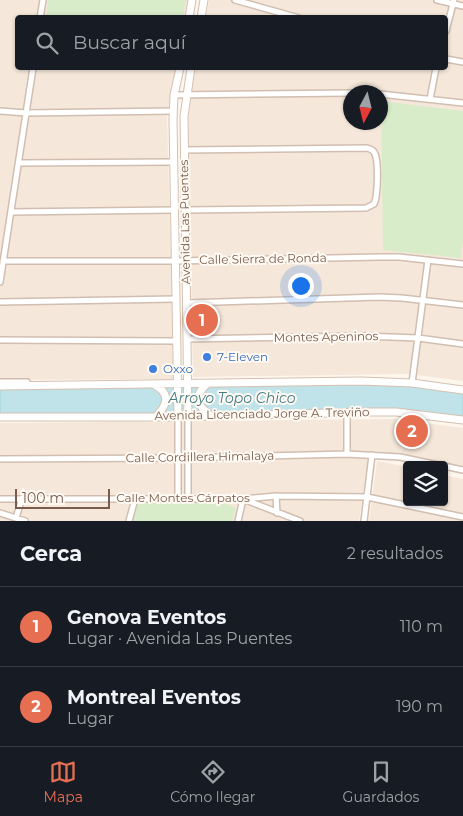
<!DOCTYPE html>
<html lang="es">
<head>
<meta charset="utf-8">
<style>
	:root { --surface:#171b24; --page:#20242c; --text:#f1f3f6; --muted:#9ea1a6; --line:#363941; --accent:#e76f51 }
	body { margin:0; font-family:Montserrat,sans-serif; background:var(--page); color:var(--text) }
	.controls { position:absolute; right:15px; bottom:15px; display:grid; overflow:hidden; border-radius:5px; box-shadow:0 1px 4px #0004 }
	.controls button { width:45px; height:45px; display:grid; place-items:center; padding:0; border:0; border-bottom:1px solid var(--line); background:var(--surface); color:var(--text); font:25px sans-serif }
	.compass { position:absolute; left:343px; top:85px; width:45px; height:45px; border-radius:50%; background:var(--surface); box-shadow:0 1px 4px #0004; rotate:187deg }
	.scale { position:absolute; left:15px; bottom:12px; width:95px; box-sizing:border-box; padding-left:5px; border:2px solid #7a5c4d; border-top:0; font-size:14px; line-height:18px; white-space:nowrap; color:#7a5c4d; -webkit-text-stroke:4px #fffaf3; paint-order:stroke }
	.you { position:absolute; left:300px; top:285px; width:18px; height:18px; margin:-12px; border:4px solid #fff; border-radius:50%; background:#1a73e8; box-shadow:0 0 0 8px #1a73e833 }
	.badge { display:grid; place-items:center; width:32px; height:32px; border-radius:50%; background:var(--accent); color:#fff; font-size:16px; font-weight:700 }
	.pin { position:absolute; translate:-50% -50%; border:2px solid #fff; box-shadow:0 1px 5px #0006 }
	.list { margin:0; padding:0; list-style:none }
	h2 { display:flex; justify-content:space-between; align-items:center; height:65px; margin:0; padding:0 20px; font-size:21px }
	h2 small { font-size:16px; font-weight:400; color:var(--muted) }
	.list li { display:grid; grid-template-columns:32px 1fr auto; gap:15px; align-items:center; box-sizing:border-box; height:80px; padding:0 20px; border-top:1px solid var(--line) }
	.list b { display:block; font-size:19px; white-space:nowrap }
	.list p { margin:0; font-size:16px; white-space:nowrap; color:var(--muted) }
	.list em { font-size:16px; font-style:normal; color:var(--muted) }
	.icon { flex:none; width:28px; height:28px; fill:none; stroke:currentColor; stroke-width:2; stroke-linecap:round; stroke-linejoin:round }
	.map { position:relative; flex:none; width:463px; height:521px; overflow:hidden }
	.search { position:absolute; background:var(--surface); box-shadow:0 1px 4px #0004; left:15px; right:15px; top:15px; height:55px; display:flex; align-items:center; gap:12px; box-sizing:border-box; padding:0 18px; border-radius:5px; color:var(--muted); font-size:19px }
	.sheet { height:225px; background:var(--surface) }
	nav { display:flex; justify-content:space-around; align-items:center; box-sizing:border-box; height:70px; border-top:1px solid var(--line); background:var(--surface); font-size:14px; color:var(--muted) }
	nav a { display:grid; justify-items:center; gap:2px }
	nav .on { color:var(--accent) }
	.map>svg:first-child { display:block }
	.residential { fill:#f5e8da; fill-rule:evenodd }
	.green { fill:#d8ecc9 }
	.water { fill:#bfe3e8; stroke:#a5d3da }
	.building { fill:#f3d5c3; stroke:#e6bba3 }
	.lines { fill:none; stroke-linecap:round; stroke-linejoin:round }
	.street-casing { stroke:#d1beb0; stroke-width:8 }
	.secondary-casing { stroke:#d6c0b0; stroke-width:9 }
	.street { stroke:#fff; stroke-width:5 }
	.secondary { stroke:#fff; stroke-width:7 }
	.shop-dot { fill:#3f7fe0; stroke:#fffaf3; stroke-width:2 }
	.labels { text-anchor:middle; stroke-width:4; stroke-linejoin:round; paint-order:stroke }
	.street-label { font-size:12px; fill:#7a5c4d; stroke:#fffaf3 }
	.shop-label { font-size:12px; fill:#366cbe; stroke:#fffaf3; text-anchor:start }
	.water-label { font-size:14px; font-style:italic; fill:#437c86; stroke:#fffaf3 }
</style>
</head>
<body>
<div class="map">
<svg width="463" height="521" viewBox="0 0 463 521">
	<rect width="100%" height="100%" fill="#fdf6ec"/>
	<path class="residential" d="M 0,0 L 189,0 L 186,17 L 18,18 L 18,68 L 176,68 L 167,115 L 174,379 L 0,380 Z
		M 209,0 L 463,0 L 463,381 L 408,374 L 193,377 L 188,113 L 196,68 L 446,68 L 446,18 L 206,17 ZM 350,92 L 380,92 L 380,122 L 350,122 Z
		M 395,419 L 463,428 L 463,467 L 402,454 L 369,452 L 359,521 L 0,521 L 0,423 Z
		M 377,461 L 407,467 L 407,502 L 444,502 L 444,475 L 463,479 L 463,521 L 369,521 Z"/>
	<path class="green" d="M 48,0 L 186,0 L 183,17 L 46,17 Z
		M 381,101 L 463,111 L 463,240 L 461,258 L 383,250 Z
		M 138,503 L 224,503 L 236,508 L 232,521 L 133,521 Z"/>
	<path class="water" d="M 361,381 L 463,390 L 463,420 L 424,415 L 0,417 L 0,386 Z"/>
	<path class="building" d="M 194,307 L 210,307 L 210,334 L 194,335 Z
		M 400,421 L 426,425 L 424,440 L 399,436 Z"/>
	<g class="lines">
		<defs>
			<path id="street" d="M 235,0 L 299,18
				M 437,0 L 463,6
				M 40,18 L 43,0
				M 446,31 L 454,0
				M 446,59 L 463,62
				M 380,94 L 463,103
				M 174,95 L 350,93
				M 430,99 L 436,68
				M 0,111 L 26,113 L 173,111
				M 184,150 L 367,148 C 370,149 372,149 374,152 C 379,159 378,196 374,204 L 366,208 L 185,210
				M 19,163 L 173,162
				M 11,212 L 174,210
				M 3,261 L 175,261 L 380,257 L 399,257 L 463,264
				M 0,282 L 33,68
				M 0,302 L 175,299
				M 186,303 L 379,297 L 402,298 L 463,305
				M 188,339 L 363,336 L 418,338 L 463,344
				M 0,340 L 176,341
				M 0,382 L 27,382
				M 412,383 L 428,260
				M 347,454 L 347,412
				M 0,459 L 177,458 L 347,454 L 400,457 L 438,465
				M 444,466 L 463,470
				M 276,496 L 277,513
				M 178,498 L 178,417
				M 188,498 L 188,417
				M 0,499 L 243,499 L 276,496 L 367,497 L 463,517
				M 0,513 L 25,521
				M 16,518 L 22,498
				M 129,521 L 135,499
				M 238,521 L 243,499 L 300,521
				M 364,521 L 372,455"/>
			<path id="secondary" d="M 189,18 L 192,0
				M 201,18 L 204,0
				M 153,384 C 171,393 168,404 156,417
				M 207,384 C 192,397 198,406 211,416
				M 0,386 L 361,381 L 412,383 L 463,390
				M 0,417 L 174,417 L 371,412 L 396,412 L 463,420
				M 178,417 L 173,119 L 174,95 L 180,68
				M 188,417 L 184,116 L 191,68"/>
		</defs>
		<use href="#street" class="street-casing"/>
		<use href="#secondary" class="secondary-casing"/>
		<use href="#street" class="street"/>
		<use href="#secondary" class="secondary"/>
	</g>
	<g class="shop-dot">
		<circle cx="207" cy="357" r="5"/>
		<circle cx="153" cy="369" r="5"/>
	</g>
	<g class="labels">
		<g class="street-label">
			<text transform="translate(185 222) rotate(-91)" y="4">Avenida Las Puentes</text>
			<text transform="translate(263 259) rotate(-1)" y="4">Calle Sierra de Ronda</text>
			<text transform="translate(326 337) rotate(-1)" y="4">Montes Apeninos</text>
			<text transform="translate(262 414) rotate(-1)" y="4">Avenida Licenciado Jorge A. Treviño</text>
			<text transform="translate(200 457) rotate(-1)" y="4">Calle Cordillera Himalaya</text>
			<text x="183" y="502">Calle Montes Cárpatos</text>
		</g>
		<g class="shop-label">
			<text x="217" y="361">7-Eleven</text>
			<text x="163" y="373">Oxxo</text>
		</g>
		<g class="water-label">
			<text x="232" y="403">Arroyo Topo Chico</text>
		</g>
	</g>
</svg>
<div class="controls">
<button><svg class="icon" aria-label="layers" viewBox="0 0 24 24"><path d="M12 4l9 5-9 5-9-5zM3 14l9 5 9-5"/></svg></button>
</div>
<svg class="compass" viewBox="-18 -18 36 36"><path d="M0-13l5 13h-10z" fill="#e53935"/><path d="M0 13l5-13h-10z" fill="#9ea1a6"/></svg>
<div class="scale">100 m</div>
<div class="you"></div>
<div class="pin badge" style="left:202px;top:320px">1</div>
<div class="pin badge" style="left:412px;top:431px">2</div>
<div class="search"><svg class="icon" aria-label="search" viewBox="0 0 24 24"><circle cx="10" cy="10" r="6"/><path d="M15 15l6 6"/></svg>Buscar aquí</div>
</div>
<section class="sheet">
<h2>Cerca<small>2 resultados</small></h2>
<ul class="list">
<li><span class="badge">1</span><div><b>Genova Eventos</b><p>Lugar · Avenida Las Puentes</p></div><em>110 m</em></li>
<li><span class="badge">2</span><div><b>Montreal Eventos</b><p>Lugar</p></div><em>190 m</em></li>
</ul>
</section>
<nav>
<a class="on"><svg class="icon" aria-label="map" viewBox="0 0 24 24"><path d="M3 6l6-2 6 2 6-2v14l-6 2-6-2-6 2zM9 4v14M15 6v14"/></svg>Mapa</a>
<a><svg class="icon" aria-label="directions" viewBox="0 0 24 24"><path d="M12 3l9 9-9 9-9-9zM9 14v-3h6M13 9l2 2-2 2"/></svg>Cómo llegar</a>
<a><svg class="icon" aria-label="saved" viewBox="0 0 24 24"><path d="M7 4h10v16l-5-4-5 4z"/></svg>Guardados</a>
</nav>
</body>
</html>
